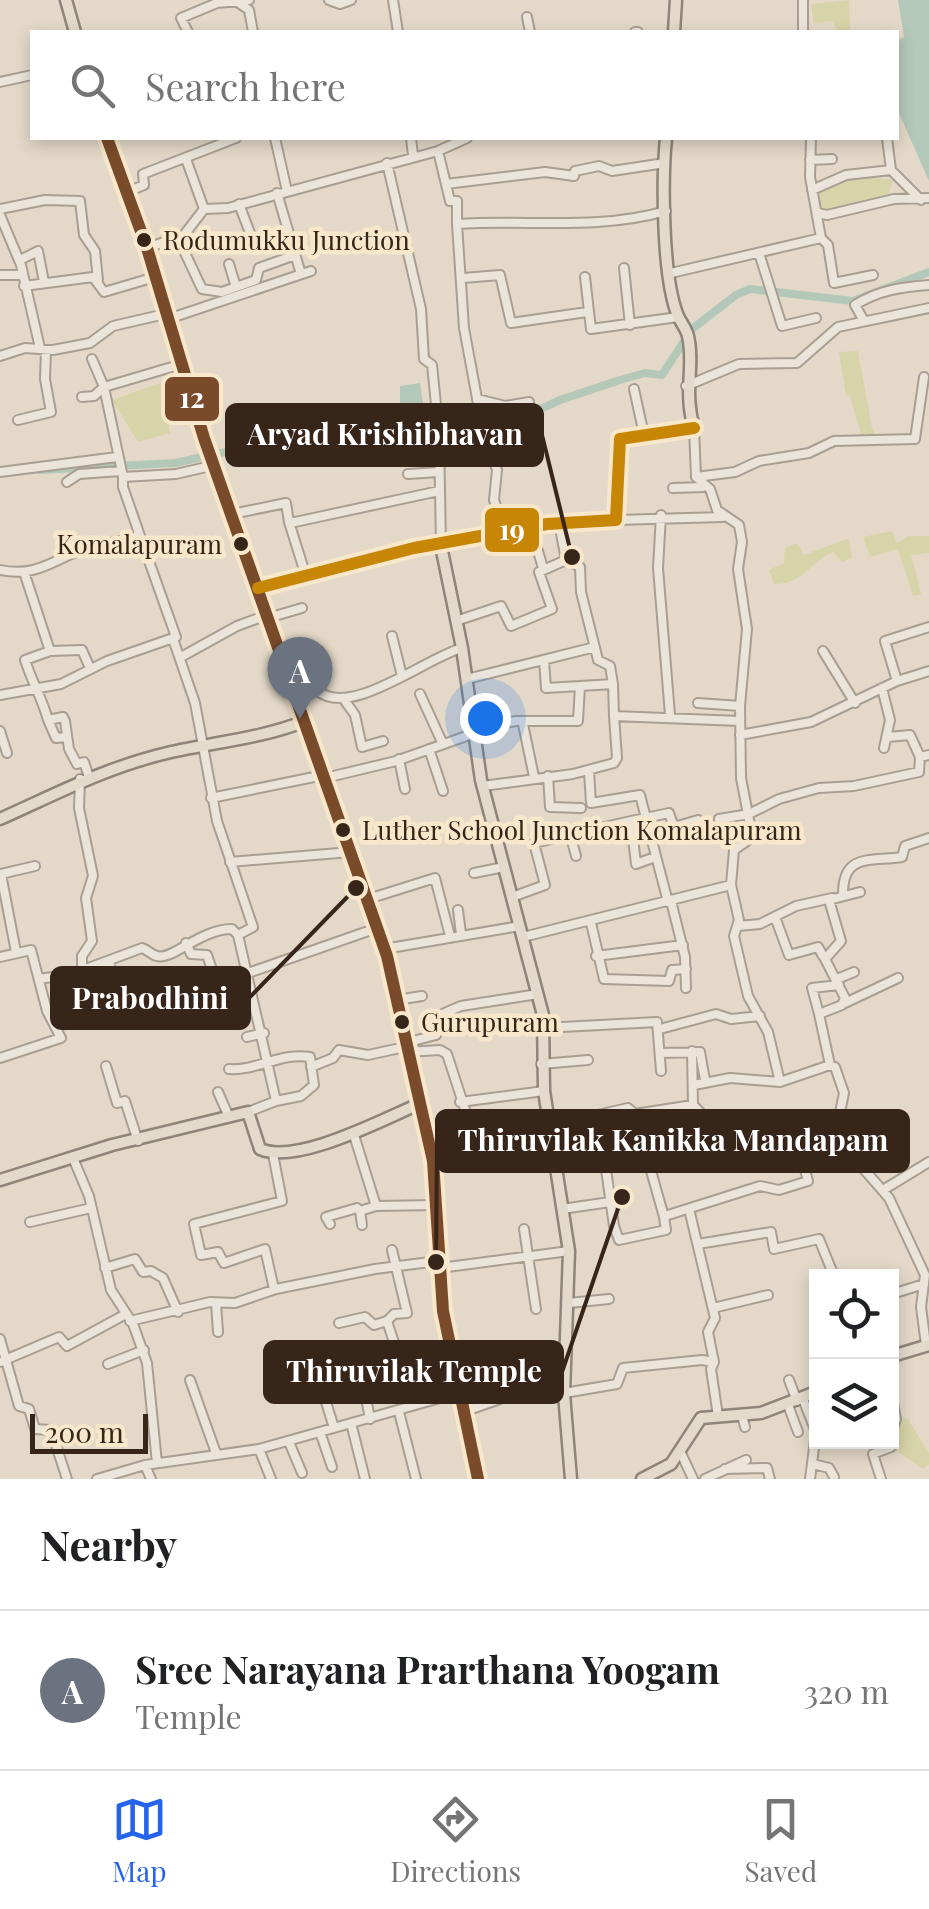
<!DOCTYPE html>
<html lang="en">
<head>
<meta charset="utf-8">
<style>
	:root { --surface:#fff; --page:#f6f6f6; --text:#202124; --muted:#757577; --line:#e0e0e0; --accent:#2563eb }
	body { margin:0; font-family:"Playfair Display",serif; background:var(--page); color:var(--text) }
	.controls { position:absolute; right:30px; bottom:30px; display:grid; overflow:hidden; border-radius:0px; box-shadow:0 5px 15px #0003 }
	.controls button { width:90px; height:90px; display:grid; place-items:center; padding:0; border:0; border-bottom:2px solid var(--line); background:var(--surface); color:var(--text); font:50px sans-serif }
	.scale { position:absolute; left:30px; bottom:25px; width:118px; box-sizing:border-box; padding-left:10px; border:5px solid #37251a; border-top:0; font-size:28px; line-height:35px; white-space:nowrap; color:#37251a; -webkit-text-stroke:8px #f8e7cb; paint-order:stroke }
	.you { position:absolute; left:485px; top:718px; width:35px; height:35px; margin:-25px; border:8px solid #fff; border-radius:50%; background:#1a73e8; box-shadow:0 0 0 15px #1a73e833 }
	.badge { display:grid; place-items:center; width:65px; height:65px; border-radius:50%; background:var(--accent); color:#fff; font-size:32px; font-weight:700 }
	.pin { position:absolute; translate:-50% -82px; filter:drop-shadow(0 2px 5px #0008) }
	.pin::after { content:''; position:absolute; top:52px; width:35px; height:30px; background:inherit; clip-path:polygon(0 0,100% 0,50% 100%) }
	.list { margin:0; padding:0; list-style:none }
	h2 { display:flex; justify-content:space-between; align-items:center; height:130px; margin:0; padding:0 40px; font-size:42px }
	h2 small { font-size:32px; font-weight:400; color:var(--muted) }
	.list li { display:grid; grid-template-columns:65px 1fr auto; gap:30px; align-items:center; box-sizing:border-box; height:160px; padding:0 40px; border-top:2px solid var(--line) }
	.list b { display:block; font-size:38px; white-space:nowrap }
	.list p { margin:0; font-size:32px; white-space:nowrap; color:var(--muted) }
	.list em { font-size:32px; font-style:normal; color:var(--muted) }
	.icon { flex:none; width:55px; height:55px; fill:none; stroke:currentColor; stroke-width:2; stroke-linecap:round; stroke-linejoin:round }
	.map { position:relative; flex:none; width:929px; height:1479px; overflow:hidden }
	.search { position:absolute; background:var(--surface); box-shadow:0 5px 15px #0003; left:30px; right:30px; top:30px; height:110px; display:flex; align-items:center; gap:25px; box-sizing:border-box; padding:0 35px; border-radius:0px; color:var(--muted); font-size:38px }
	.sheet { height:290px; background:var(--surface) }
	nav { display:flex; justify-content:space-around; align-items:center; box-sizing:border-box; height:140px; border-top:2px solid var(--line); background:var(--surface); font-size:28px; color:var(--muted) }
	nav a { display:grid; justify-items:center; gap:5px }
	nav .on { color:var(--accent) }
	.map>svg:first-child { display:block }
	.green { fill:#d7d4a9 }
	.water { fill:#b4c8ba }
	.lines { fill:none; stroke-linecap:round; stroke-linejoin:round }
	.river { stroke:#b4c8ba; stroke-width:8 }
	.minor-casing { stroke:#a99e92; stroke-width:12 }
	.major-casing { stroke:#8e8479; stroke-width:15 }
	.minor { stroke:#ebe4da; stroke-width:8 }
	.major { stroke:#e4dacb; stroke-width:10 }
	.bus-1-casing { stroke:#f8e7cb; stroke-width:20 }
	.bus-2-casing { stroke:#f8e7cb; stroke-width:20 }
	.bus-1 { stroke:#7a4b2a; stroke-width:12 }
	.bus-2 { stroke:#c78606; stroke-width:12 }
	.bus-dot { fill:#37251a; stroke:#f8e7cb; stroke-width:4 }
	.labels { text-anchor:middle; stroke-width:9; stroke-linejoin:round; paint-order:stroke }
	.bus-label { font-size:26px; fill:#37251a; stroke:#f8e7cb; text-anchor:start }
	.leader { fill:none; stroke:#37251a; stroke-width:4 }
	.callout-dot { fill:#37251a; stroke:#f8e7cb; stroke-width:4 }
	.callout { fill:#37251a; stroke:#37251a; stroke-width:4 }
	.callout-label { font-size:30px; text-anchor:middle; font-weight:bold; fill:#fff }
	.line-badge { stroke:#f8e7cb; stroke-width:4 }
	.badge-label { font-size:28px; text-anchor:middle; font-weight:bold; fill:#fff }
</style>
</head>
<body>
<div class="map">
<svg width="929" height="1479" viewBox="0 0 929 1479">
	<rect width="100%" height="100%" fill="#e4d9c8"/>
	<path class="green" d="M 849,0 L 850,32 L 838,32 L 833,21 L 814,23 L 811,4 Z
		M 852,175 L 893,180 L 888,197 L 822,210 L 814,185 Z
		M 858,351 L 872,428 L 877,437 L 862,438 L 850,395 L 846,396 L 839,352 Z
		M 163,382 L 170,433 L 138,442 L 112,400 Z
		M 892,531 L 897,543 L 908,536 L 929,536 L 929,553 L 911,555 L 921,594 L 913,596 L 898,549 L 870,557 L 863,537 Z
		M 849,538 L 852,558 L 842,562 L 833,552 C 809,563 802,585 774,584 L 769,570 L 784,563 L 785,548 L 797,543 L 804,555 Z
		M 899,1417 L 908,1419 L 929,1453 L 929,1464 L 923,1469 L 892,1448 Z"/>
	<path class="water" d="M 898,0 L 929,0 L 929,181 L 898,111 L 897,41 L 904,37 Z
		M 420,383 L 427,432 L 400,430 L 400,386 Z"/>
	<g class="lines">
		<path class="river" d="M 39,470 L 175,463 L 267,443 L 363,436 L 449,441 L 506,425 L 560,400 L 620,380 L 645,373 L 662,375 L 692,329 L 736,295 L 750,289 L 853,301 L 929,272"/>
		<defs>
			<path id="minor" d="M 329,0 L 340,4 L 351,0
				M 393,0 L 398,32
				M 239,3 L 249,10 L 253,32
				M 527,17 L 530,32
				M 188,32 L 181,18 L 217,3 L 249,0
				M 635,32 L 638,32
				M 803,32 L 803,0
				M 0,82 L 32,75
				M 275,138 L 287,191
				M 411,138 L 413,155
				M 887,138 L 891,170 L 921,200
				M 438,151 L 450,201 L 457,201 L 457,224
				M 186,159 L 204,209
				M 810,160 L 832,159
				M 387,163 L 421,309 L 424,359 L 432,365 L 439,434 L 441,546
				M 446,184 L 545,172 L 574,176 L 575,171 L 599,166 L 612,171 L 665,163
				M 812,190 L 846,175 L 891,170
				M 127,192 L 144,185 L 143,174 L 236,138
				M 277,193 L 301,274
				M 239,204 L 250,233
				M 0,209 L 45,200 L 80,201 L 84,235 L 95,251 L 98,280
				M 818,213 L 827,215 L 894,199 L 929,198
				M 0,215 L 21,265 L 40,348
				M 178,238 L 202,289 L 222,292 L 256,280 L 259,268 L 295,255
				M 821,238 L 828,245 L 834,283 L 873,275
				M 147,248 L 184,235 L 204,209 L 228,208 L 438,151 L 467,138
				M 759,253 L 782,326 L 816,318
				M 20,260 L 38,251 L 44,282
				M 229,264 L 236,287
				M 624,268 L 630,325
				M 671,273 L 821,238 L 810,177 L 811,138
				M 0,275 L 22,275
				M 585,277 L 591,329 L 678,317
				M 463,278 L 500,275 L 511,323 L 587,312
				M 24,286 L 93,277 L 104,292 L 155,277
				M 168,319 L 311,271
				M 864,321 L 855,305 C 879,290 902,287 929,285
				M 0,356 L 25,348 L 53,350 L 90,343 L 113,326 L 165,314
				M 686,386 L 739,364 L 797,363 L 838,327 L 929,308
				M 634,389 L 644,435
				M 82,397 L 94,396 L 104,387 L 92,359
				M 477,399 L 505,406 L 529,402
				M 18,420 L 51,412 L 45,379 L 46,350
				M 481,420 L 464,328 L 457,224 C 527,219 596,231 666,211
				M 694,428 L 696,477 L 710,489 L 717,510 L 739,525 L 742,542 L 738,569 L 747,629 L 740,706 L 741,778 L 750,825 L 747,841 L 734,850 L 731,885 L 739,920 L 734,936 L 748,996 L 768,1032 L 780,1082 L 830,1065 L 835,1067 L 844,1093 L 838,1122 L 848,1151 L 889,1198 L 925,1275 L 921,1307 L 926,1345
				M 488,445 L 497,470 L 494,500 L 506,535
				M 0,472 L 117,457
				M 408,474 L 438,472
				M 123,477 L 104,387 L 182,364
				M 696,477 L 735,472 L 759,461 L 809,453 L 834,441 L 915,439 L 924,377
				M 67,482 L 79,474 L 121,471
				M 673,488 L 703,487
				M 232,514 L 286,503 L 289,522 L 295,522 L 439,491
				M 661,515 L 658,568 L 670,715
				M 616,520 L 723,517
				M 289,522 L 305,573
				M 559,523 L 566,560
				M 531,528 L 543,568
				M 0,570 C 38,578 55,558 87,548 C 102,544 120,542 136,537 L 139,533 L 123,487 L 123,477 L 176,474 L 215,465
				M 24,572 L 50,651 L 82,650 L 90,668
				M 268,618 L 302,608
				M 456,621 L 501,606 L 511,626 L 552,609 L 539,572 L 566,560 L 580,567 L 581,592 L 598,660 L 610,666 L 613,684
				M 392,636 L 402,676
				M 173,639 L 195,703 L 217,821 L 253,927 L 238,935
				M 50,651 L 25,660 C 32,682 42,698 48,720 L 63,717 L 65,721 L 69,749 L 77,764 L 84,762 L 89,777
				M 823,651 L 855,703
				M 181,657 L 237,626 L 267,615
				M 544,660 L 546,688 L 580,686
				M 467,679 L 595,647
				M 897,681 L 929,671
				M 882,688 L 890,720 L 884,748
				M 420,694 L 442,742
				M 0,695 L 61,684 L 107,661 L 176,637 L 139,533
				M 296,697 L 317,690 C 349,720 427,657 462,648
				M 343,698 L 355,715 L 362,747 L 383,741
				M 698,703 L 740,706
				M 48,720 L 56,738 L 66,737
				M 523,724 L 534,777
				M 474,728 L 516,721 L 578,721 L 580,686 L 613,684 L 614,716 L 740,721
				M 0,731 L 7,753
				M 740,735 L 811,722 L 897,681 L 885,641 L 929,627
				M 888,737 L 910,735 L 920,757
				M 429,749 L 443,791
				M 399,759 L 405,789
				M 589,771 L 591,803 L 640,795 L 668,902
				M 548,776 L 550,807 L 581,808
				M 325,778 L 396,761 L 475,733
				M 80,779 L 79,808 L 93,876 L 86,898 L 92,941 L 82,956 L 82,970
				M 483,786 L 573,774 L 614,763 L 617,758 L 614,716
				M 211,798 L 324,775
				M 570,834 L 576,856
				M 655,857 L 636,864 L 631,821 L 669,813 L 674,827 L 698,820 L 701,826 L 719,825 L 719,819 L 749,814 L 779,799 L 819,788 L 854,786 L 919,772 L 920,757 L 929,755
				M 230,862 L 351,852
				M 474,873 L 504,867
				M 843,896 C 842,852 871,862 902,857 L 905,846 L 929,838
				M 512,897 L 545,885 L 534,843 L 631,821
				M 368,899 L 435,878 L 450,936
				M 671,901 L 685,957 L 686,988
				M 458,910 L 461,934
				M 775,917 L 789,955 L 818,947 L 823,956
				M 591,923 L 604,979 L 669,981 L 672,970 L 686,969
				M 738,926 L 760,924 L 796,906 L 832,898
				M 523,937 L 731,885
				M 384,949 L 520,926
				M 16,952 L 1,874 L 35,866
				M 596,956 L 683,945
				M 0,957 L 31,950 L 47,1011 L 61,1038 L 0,1058
				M 109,962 L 126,1024 L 175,1009 L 175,1000 L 219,990 L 207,955 L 191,954 L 186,943
				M 248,973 L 377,928
				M 39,979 L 72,974 L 142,948 C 148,950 152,955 157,956 C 172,961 200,929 232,929 L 238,935 L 276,1101 L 248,1112
				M 837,979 L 854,972
				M 396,1000 L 422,996
				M 845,1003 L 898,978
				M 819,1014 L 812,988 L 839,985
				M 543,1028 L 657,1022 L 661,1071
				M 660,1029 L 716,1014 L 731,1019 L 760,1016
				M 247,1037 L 264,1033
				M 405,1043 L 436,1035 L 433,1018 L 461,1006 L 538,994
				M 407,1052 L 440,1050 L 447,1054 L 475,1140 L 550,1124
				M 660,1053 L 700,1052 L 705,1080
				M 541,1064 L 588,1060
				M 830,1065 L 819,1014 L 842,1005 L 845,998 L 825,959 L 841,941 L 829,900 L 860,892
				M 106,1066 L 117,1103 L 125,1101 L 138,1141
				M 311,1067 L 333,1058 L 339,1050 L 368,1055 L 405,1047
				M 229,1069 C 257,1071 281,1052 310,1057 L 314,1085 L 301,1096 L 276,1101
				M 694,1085 L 730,1078 L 780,1082
				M 218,1092 L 229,1117
				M 460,1102 L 544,1091
				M 693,1105 L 700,1112 L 708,1153
				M 635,1114 L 664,1217
				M 550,1126 L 628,1108 L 635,1114 L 693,1105 L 692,1051
				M 353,1132 L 376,1206
				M 601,1134 L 614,1226 L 619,1240 L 666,1230 L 664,1217 L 668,1215 L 760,1186 L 779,1190 L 808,1181 L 794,1130 L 837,1117
				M 430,1145 L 469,1133
				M 802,1153 L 848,1151
				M 273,1154 L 282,1201 L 194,1224 L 201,1255 L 218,1252 L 224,1263 L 265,1249 L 274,1289
				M 73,1158 L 89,1196 L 111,1290 L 133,1324 L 147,1363 L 157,1463
				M 883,1190 L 929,1162
				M 562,1209 L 610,1202
				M 689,1209 L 715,1318 L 708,1332 L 714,1362
				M 30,1222 L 91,1208
				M 330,1224 L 326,1217 L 357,1208 L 360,1211
				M 362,1225 L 360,1211 L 376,1206 L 436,1205
				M 524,1229 L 536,1309
				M 698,1244 L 771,1232 L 774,1249 L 819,1239 L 834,1276
				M 392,1250 L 407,1313 L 394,1314 L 387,1321 L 403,1370
				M 105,1268 L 135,1259 L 143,1272 L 151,1271 L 163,1278 L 178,1312
				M 440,1268 L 569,1251
				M 892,1294 L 924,1284
				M 216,1303 L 218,1332
				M 569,1303 L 609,1299
				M 713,1308 L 768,1295
				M 130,1321 L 210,1302 L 235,1303 L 276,1289 L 375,1269 L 438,1261
				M 339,1323 L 365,1317 L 374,1325 L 387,1321
				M 0,1339 L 19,1406 L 29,1409 L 35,1429 L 51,1430 L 67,1479
				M 0,1362 L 59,1337 L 67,1346 L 126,1314
				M 108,1364 L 144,1350
				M 361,1372 L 370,1419
				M 318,1376 L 334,1428
				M 190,1380 L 216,1453
				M 789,1380 L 797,1401
				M 892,1397 L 896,1419 L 892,1432
				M 535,1398 L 617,1384 L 623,1368 L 702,1360 L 714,1362 L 711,1369 L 718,1416
				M 803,1399 L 816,1432 L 810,1479
				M 788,1405 L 798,1432
				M 399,1412 L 416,1479
				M 463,1412 L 500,1399
				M 742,1415 L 745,1427
				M 351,1423 L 365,1479
				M 320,1432 L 332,1467
				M 289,1442 L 302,1473
				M 259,1449 L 271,1479
				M 680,1451 L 693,1479
				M 813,1464 L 829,1468 L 834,1477
				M 145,1465 L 151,1479
				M 725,1469 L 767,1468 L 770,1479
				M 97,1479 L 145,1465 L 259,1449 L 458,1393
				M 705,1479 L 746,1460
				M 881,1479 L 873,1454 L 891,1447 L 890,1442"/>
			<path id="major" d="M 66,0 L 75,32
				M 674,32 L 676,0
				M 107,138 L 147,248 L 204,438 L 387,956 L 433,1161 L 443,1311 L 478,1479
				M 441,546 L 462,648 L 481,780 L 543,1015 L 544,1091 L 569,1251 L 564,1394 L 571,1479
				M 258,588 L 414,548 L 547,524 L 616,520 L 620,439 L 694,428 C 683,391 695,365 688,336 C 686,328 681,323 678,316 C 662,278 662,179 666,138
				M 0,819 C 56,794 107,767 167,753 C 214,742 260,739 305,721
				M 0,1180 L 112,1145 L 248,1112 L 260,1149 C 297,1165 381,1120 417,1105
				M 892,1356 L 929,1345
				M 642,1479 L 671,1464 L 701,1418 L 761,1413 L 816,1392"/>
		</defs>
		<use href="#minor" class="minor-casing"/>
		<use href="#major" class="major-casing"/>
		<use href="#minor" class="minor"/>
		<use href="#major" class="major"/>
		<defs>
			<path id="bus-1" d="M 107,138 L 147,248 L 204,438 L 387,956 L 433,1161 L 443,1311 L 478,1479"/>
			<path id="bus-2" d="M 258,588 L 414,548 L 547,524 L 616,520 L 620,439 L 694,428"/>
		</defs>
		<use href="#bus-1" class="bus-1-casing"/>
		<use href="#bus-2" class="bus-2-casing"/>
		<use href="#bus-1" class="bus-1"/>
		<use href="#bus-2" class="bus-2"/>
	</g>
	<g class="bus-dot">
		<circle cx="144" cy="240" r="9"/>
		<circle cx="241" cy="544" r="9"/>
		<circle cx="343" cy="830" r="9"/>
		<circle cx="402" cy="1022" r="9"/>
	</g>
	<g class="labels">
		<g class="bus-label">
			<text x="163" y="250">Rodumukku Junction</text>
			<text x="222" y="554" text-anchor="end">Komalapuram</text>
			<text x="362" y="840">Luther School Junction Komalapuram</text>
			<text x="421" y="1032">Gurupuram</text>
		</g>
	</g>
	<path class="leader" d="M572 557L542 435M356 888L249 998M436 1262L437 1141M622 1197L562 1372"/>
	<g class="callout-dot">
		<circle cx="572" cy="557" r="10"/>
		<circle cx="356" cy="888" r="10"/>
		<circle cx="436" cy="1262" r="10"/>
		<circle cx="622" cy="1197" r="10"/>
	</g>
	<g class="callout">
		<rect x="227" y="405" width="315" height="60" rx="10"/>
		<rect x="52" y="968" width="197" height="60" rx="10"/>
		<rect x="437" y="1111" width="471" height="60" rx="10"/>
		<rect x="265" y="1342" width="297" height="60" rx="10"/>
	</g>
	<g class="callout-label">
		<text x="385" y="445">Aryad Krishibhavan</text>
		<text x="150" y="1009">Prabodhini</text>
		<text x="673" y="1151">Thiruvilak Kanikka Mandapam</text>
		<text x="414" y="1382">Thiruvilak Temple</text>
	</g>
	<g class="line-badge">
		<rect x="163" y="375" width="58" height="48" rx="10" fill="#7a4b2a"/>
		<rect x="483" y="506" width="58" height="48" rx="10" fill="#c78606"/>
	</g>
	<g class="badge-label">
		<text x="192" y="408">12</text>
		<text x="512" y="540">19</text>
	</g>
</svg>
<div class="controls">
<button><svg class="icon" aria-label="locate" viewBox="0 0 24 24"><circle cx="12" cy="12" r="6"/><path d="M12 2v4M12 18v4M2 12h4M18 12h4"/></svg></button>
<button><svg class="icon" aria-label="layers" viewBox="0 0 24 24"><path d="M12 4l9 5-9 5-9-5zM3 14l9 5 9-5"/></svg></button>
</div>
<div class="scale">200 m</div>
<div class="you"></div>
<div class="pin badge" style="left:300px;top:719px;background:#6b7280">A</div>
<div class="search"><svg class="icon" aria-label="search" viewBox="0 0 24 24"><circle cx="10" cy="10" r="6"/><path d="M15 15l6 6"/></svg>Search here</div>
</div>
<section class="sheet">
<h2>Nearby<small></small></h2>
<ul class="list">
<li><span class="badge" style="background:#6b7280">A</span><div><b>Sree Narayana Prarthana Yoogam</b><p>Temple</p></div><em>320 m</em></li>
</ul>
</section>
<nav>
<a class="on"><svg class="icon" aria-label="map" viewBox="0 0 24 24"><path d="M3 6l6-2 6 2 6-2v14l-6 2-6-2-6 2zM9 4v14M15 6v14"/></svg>Map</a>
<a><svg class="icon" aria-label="directions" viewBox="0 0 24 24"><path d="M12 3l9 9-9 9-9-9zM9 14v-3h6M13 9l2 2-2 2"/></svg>Directions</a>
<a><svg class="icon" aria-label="saved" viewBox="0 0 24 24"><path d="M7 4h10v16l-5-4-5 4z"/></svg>Saved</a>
</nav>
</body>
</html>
